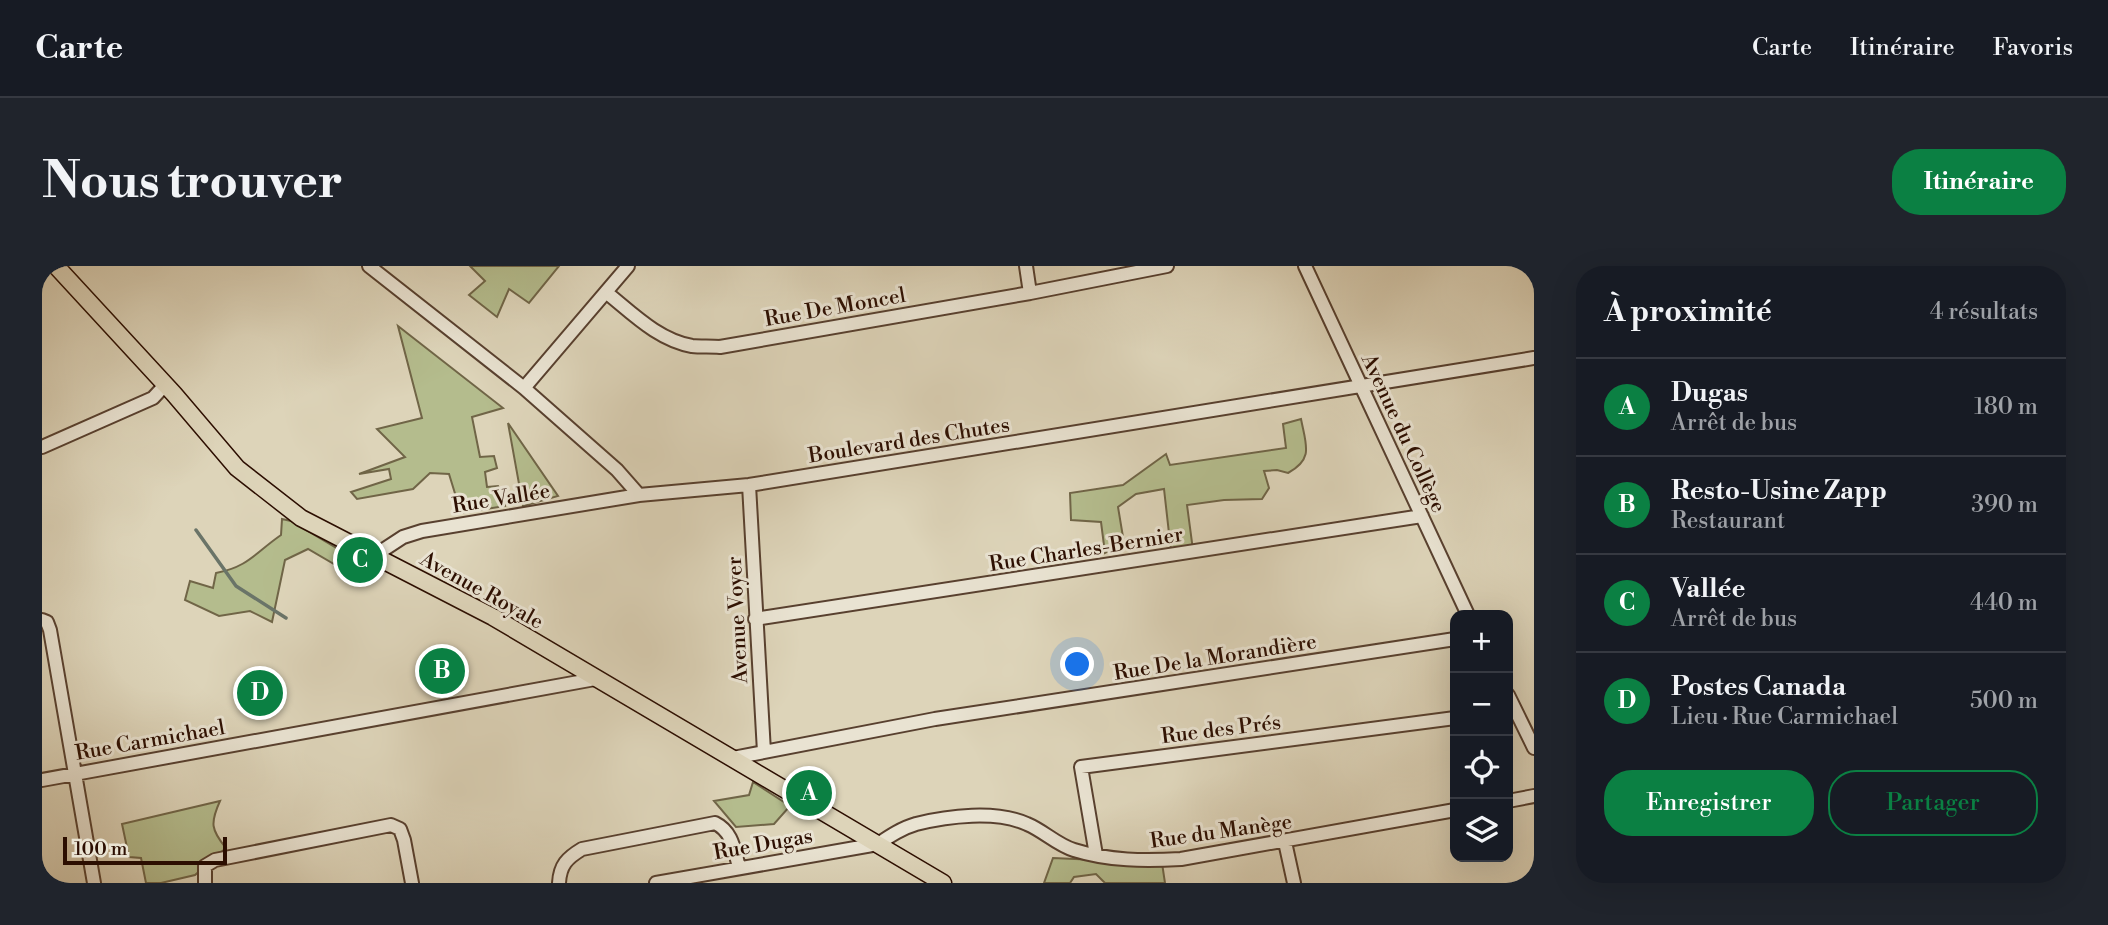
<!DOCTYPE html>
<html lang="fr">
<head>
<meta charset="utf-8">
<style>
	:root { --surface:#171b24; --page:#20242c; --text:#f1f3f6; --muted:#9ea1a6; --line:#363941; --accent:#0b8043 }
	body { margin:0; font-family:"Libre Bodoni",serif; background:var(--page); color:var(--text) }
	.controls { position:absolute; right:21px; bottom:21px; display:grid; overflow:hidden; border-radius:14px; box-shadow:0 7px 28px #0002 }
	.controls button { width:63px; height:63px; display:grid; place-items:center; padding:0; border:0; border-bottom:2px solid var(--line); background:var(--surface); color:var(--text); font:35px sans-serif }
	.scale { position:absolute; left:21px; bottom:18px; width:164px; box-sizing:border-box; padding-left:7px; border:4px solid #2c0e01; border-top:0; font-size:19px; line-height:24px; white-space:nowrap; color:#2c0e01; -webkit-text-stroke:5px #e9e3d2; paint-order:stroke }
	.you { position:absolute; left:1036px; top:399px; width:24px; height:24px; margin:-18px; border:5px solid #fff; border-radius:50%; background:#1a73e8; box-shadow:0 0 0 10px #1a73e833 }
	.badge { display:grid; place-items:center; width:46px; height:46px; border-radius:50%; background:var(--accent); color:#fff; font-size:23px; font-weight:700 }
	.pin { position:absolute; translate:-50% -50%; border:4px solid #fff; box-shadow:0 2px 7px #0006 }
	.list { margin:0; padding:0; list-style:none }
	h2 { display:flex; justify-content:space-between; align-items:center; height:91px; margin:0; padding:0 28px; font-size:30px }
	h2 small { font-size:23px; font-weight:400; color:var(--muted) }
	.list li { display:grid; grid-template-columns:46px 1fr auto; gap:21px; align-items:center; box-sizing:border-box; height:98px; padding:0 28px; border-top:2px solid var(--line) }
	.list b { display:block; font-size:26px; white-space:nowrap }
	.list p { margin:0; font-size:23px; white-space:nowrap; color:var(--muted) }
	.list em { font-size:23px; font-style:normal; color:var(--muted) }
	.actions { display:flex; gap:14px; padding:21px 28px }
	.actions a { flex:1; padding:16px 0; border:2px solid var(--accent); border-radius:28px; text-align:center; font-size:24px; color:var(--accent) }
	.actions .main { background:var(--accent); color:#fff }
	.icon { flex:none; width:38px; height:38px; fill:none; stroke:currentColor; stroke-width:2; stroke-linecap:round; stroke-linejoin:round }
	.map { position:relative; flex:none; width:1492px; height:617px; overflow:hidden; border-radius:28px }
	header { display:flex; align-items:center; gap:42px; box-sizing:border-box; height:98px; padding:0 35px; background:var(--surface); border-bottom:2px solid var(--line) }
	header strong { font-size:33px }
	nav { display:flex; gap:38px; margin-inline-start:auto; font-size:24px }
	.intro { display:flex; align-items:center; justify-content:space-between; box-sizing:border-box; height:168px; padding:0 42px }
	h1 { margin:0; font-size:49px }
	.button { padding:18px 32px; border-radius:28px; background:var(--accent); color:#fff; font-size:24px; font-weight:700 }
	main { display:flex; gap:42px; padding:0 42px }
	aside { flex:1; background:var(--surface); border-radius:28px; box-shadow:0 7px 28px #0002 }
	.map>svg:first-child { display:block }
	.green { fill:#b4bc8d; stroke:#706547; stroke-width:2 }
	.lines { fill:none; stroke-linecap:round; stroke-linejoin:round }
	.stream { stroke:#6a7468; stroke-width:3.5 }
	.minor-casing { stroke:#58402f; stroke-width:16 }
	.major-casing { stroke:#2c0e01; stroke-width:19 }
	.minor { stroke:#e9e3d2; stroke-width:12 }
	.major { stroke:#ddd4b9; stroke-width:16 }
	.labels { text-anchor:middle; stroke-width:6; stroke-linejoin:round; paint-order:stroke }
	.street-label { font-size:21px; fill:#2c0e01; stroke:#e9e3d2 }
</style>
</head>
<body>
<header>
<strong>Carte</strong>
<nav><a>Carte</a><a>Itinéraire</a><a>Favoris</a></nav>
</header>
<div class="intro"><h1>Nous trouver</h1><a class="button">Itinéraire</a></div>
<main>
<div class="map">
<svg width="1492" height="617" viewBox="0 0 1492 617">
	<rect width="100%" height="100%" fill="#ddd4b9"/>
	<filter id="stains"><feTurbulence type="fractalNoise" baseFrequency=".00286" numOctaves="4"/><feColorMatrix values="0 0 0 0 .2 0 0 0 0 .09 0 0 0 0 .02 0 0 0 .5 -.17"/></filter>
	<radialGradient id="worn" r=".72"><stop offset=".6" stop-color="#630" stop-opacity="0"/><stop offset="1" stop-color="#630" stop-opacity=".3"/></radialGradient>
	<path class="green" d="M 428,0 L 517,0 L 487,37 L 467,23 L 455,51 L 427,29 L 443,15 Z
		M 356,60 L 461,142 L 430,151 L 438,191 L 452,190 L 455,202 L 443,206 L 445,221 L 456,220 L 463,240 L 419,247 L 407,208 L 388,207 L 371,223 L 315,233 L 309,226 L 349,213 L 347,203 L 317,208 L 363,191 L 335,163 L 380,152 Z
		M 1259,153 C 1264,179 1272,193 1246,207 L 1235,204 L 1222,205 L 1227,222 L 1220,233 L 1182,234 L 1145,239 L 1151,284 L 1129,285 L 1122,223 L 1094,228 L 1076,241 L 1082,277 L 1063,287 L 1059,256 L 1029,254 L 1028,227 L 1081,219 L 1124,188 L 1128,199 L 1244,182 L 1241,158 Z
		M 466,157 L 516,230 L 481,240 Z
		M 240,253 L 249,255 L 306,289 L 297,301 L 266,283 L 243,294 L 230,356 L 208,345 L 177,350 L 143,334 L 148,315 L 171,322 L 174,307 C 206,301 213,287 239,269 Z
		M 711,516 L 748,540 L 732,558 L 694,561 L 672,535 L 707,529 Z
		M 178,535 C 168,557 169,564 184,582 L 153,609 L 119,617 L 104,617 L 99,592 L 87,591 L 80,558 Z
		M 1011,592 L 1120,597 L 1123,617 L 1063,617 L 1054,608 L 1032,611 L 1028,617 L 1002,617 Z"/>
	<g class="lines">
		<path class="stream" d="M 154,264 L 194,320 L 244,352"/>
		<defs>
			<path id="minor" d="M 327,0 L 482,122 L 575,204 L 597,229
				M 984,0 L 988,27
				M 1263,0 L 1426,349
				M 565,27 C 590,47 616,74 650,80 C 659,81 669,80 678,81 L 988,27 L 1125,0
				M 482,122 L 586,0
				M 0,181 L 111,132 L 123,119
				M 707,219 L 722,486
				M 332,290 L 361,271 L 380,265 L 597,229 L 707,219 L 1492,92
				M 713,353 L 1380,250
				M 0,354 L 5,356 L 8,364 L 52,617
				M 1466,429 L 1492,482
				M 691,492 L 893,453 L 1413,373
				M 0,514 L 553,413
				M 1466,535 L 1492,530
				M 1243,576 L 1252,617
				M 1054,589 L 1039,501 L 1413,452
				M 163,617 L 163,600 L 173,594 L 349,559 L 358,563 L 362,574 L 370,617
				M 517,617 C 518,599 525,592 540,583 L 673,557 C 691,566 692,584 697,601
				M 614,617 L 836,578 C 848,570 860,562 874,558 C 906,550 954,544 985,558 C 1002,565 1015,579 1032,584 C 1067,595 1103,595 1139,593 L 1413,544"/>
			<path id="major" d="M 14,0 L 132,128 L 195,202 L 259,252 L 451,351 L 901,617"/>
		</defs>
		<use href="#minor" class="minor-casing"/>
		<use href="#major" class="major-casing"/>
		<use href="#minor" class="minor"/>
		<use href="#major" class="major"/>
	</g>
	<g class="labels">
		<g class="street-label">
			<text transform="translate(793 41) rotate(-10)" y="7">Rue De Moncel</text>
			<text transform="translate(1362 167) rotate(65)" y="7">Avenue du Collège</text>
			<text transform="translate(867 174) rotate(-9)" y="7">Boulevard des Chutes</text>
			<text transform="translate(459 232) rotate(-9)" y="7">Rue Vallée</text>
			<text transform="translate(1044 283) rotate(-9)" y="7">Rue Charles-Bernier</text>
			<text transform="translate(440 324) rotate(29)" y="7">Avenue Royale</text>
			<text transform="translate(695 354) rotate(-93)" y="7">Avenue Voyer</text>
			<text transform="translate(1173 391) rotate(-9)" y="7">Rue De la Morandière</text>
			<text transform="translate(1179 463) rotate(-7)" y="7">Rue des Prés</text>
			<text transform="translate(108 474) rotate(-10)" y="7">Rue Carmichael</text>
			<text transform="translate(1179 565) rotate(-8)" y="7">Rue du Manège</text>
			<text transform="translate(721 578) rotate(-10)" y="7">Rue Dugas</text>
		</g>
	</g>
	<rect width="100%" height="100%" filter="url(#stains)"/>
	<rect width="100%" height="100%" fill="url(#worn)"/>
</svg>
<div class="controls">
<button>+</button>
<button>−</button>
<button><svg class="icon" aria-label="locate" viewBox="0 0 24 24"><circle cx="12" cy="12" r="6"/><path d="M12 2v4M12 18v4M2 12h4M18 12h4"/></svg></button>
<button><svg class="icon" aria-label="layers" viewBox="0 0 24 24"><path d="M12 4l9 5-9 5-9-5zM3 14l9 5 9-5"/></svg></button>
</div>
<div class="scale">100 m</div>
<div class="you"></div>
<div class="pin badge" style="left:767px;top:527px">A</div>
<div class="pin badge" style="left:400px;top:405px">B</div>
<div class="pin badge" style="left:318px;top:294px">C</div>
<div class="pin badge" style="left:218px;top:427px">D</div>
</div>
<aside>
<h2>À proximité<small>4 résultats</small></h2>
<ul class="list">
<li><span class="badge">A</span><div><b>Dugas</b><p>Arrêt de bus</p></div><em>180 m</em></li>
<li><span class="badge">B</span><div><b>Resto-Usine Zapp</b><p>Restaurant</p></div><em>390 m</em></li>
<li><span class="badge">C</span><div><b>Vallée</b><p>Arrêt de bus</p></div><em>440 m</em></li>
<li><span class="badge">D</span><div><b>Postes Canada</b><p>Lieu · Rue Carmichael</p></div><em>500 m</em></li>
</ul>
<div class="actions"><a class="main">Enregistrer</a><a>Partager</a></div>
</aside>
</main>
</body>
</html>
